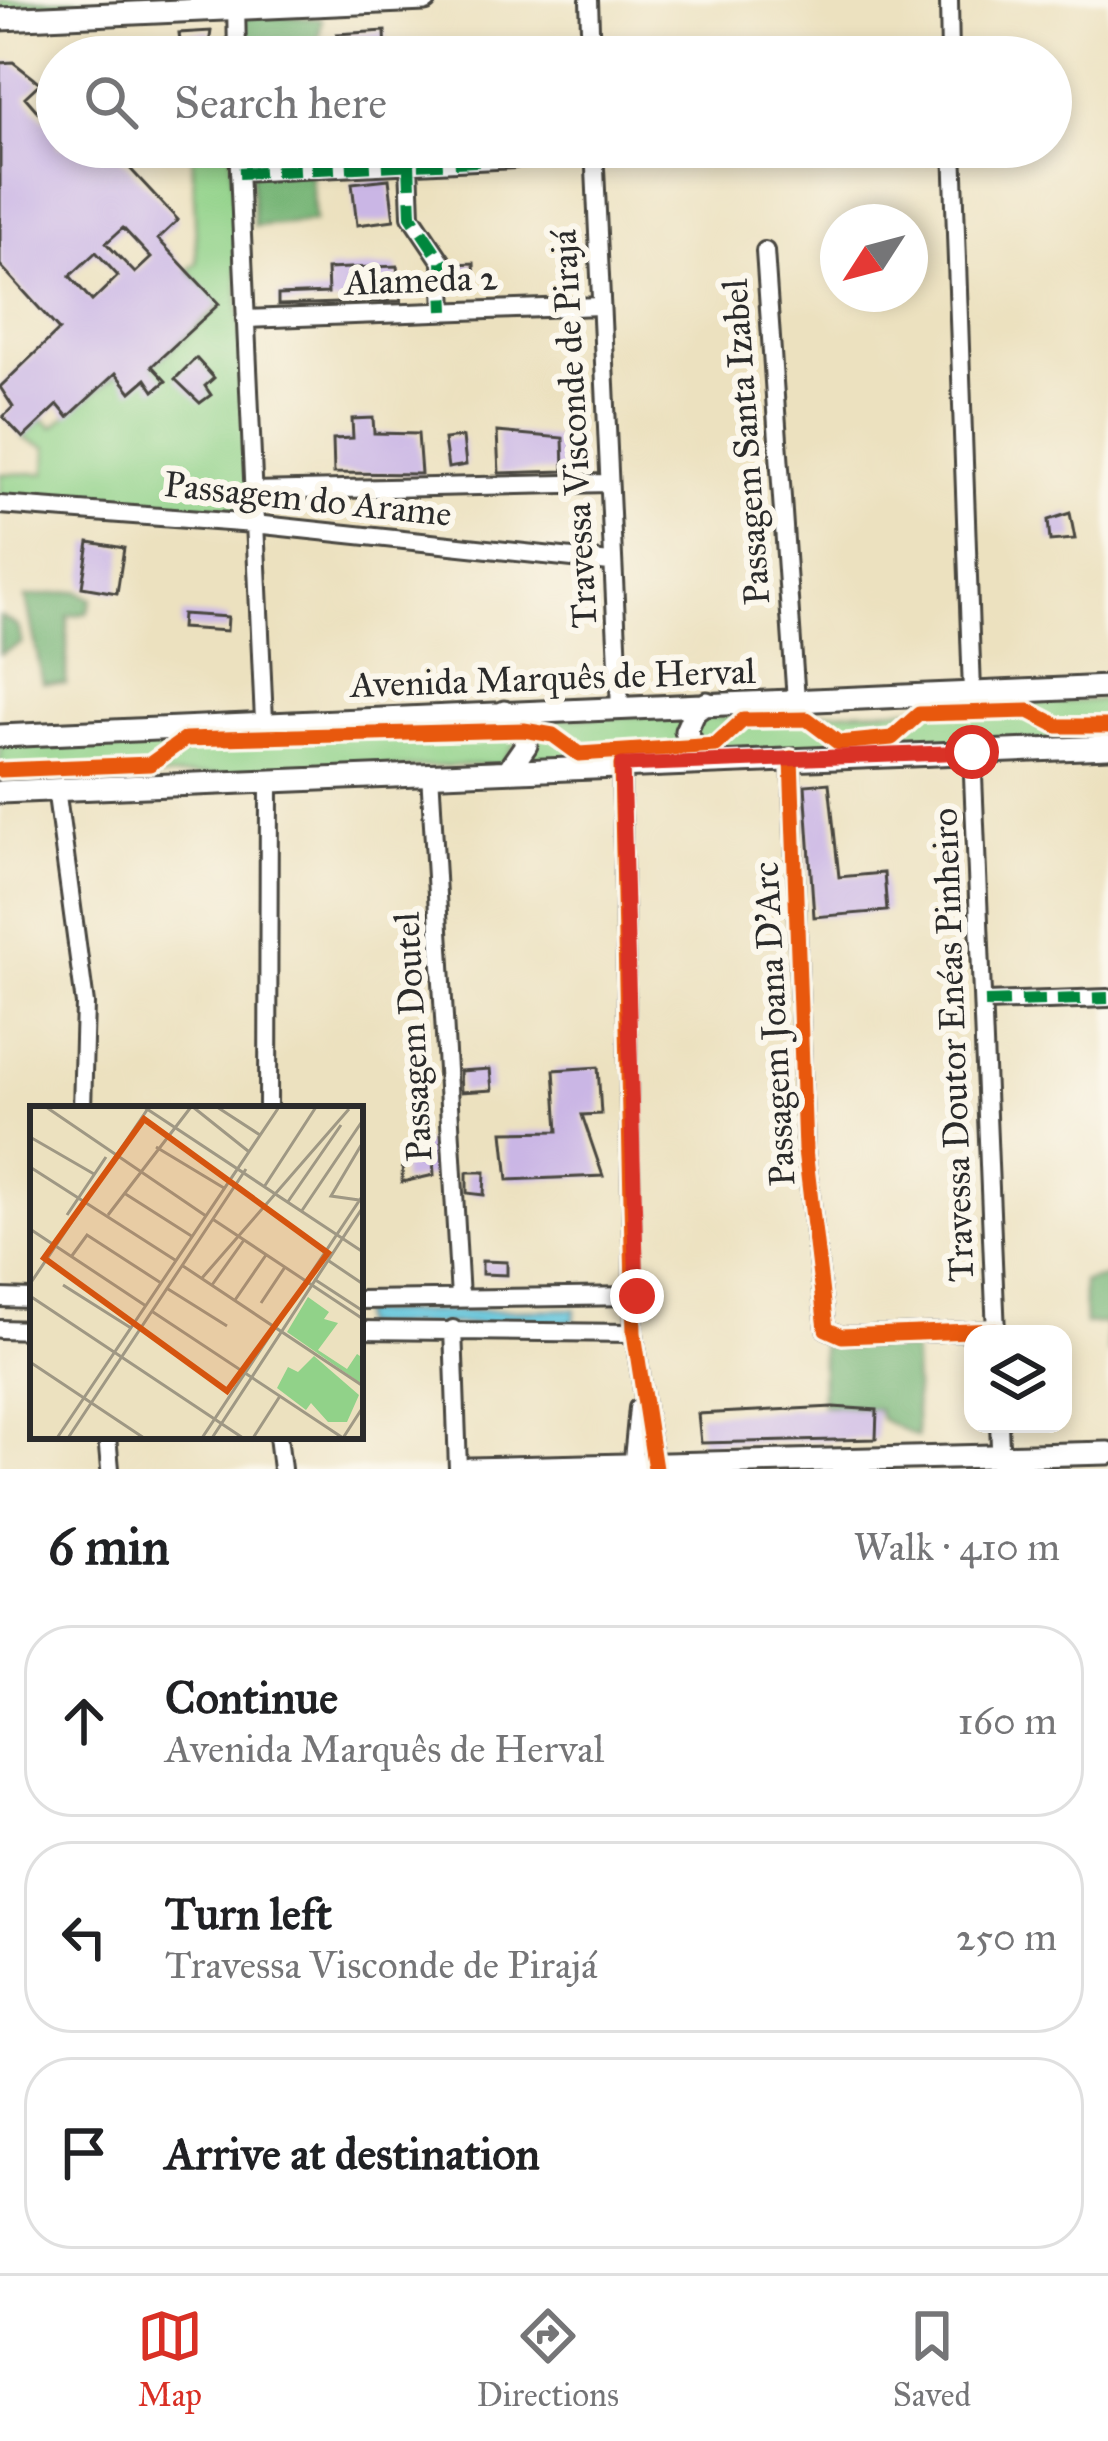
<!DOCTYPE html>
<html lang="en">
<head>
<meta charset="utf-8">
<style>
	:root { --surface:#fff; --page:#f2f2f2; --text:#202124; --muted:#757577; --line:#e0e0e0; --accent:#d93025 }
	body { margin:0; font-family:"IM FELL Great Primer",serif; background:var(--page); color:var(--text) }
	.controls { position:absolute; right:36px; bottom:36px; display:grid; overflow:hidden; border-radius:24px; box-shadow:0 6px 18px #0003 }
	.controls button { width:108px; height:108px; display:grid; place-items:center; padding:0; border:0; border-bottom:3px solid var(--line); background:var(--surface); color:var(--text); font:60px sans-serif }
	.compass { position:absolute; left:820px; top:204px; width:108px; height:108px; border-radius:50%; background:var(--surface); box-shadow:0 6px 18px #0003; rotate:234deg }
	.stop { position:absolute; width:36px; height:36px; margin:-27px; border:9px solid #d93025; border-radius:50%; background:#fff }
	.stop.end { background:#d93025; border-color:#fff; box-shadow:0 3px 12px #0008 }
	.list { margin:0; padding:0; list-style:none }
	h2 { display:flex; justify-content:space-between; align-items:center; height:156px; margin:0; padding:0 48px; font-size:51px }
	h2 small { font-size:39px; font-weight:400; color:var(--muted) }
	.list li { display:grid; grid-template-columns:78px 1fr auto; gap:36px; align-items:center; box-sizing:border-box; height:192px; margin:0 24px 24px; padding:0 24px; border:3px solid var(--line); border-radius:48px }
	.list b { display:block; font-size:45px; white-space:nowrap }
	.list p { margin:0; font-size:39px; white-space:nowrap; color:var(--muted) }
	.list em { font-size:39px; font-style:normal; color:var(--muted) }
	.icon { flex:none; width:66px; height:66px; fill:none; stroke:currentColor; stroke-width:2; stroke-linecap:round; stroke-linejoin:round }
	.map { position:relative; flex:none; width:1108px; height:1469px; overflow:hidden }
	.search { position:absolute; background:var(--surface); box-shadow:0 6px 18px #0003; left:36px; right:36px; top:36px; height:132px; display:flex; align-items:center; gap:30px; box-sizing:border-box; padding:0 42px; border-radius:66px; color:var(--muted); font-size:45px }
	.sheet { height:804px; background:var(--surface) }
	nav { display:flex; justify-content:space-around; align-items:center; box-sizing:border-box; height:168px; border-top:3px solid var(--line); background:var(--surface); font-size:33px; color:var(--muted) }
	nav a { display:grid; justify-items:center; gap:6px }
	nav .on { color:var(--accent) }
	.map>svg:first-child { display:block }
	.green { fill:#91d289; stroke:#5e7e5a; stroke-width:3 }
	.forest { fill:#74b475; stroke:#507050; stroke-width:3 }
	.water { fill:#60c6dd; stroke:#467884; stroke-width:3 }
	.building { fill:#cab6e5; fill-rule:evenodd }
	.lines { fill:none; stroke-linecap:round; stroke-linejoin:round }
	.street-casing { stroke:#484641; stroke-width:22 }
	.secondary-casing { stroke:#484641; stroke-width:27 }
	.street { stroke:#fff; stroke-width:16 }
	.secondary { stroke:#fff; stroke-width:21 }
	.quiet { stroke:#00873e; stroke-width:12; stroke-dasharray:24 12; stroke-linecap:butt }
	.cycleway-casing { stroke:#fbf7ec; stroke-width:22 }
	.cycleway { stroke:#e8590c; stroke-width:15 }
	.route { stroke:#d93025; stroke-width:15 }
	.labels { text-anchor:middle; stroke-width:12; stroke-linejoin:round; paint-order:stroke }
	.street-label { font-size:36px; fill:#2b2b2b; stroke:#fbf7ec }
	.inset-road { fill:none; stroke:#9f9884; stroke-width:3 }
	.view { fill:#d5540f; fill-opacity:0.15; stroke:#d5540f; stroke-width:6 }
	.inset-edge { fill:none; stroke:#2b2b2b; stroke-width:6 }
</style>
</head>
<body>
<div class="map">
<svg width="1108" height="1469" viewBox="0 0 1108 1469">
	<rect width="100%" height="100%" fill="#fbf7ec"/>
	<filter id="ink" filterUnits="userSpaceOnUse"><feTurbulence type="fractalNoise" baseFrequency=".00833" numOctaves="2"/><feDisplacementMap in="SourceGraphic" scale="24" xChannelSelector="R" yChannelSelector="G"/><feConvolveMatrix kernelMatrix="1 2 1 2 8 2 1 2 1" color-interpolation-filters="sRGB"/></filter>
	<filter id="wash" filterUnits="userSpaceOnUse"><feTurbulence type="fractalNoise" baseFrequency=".004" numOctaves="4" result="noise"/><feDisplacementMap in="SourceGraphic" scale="48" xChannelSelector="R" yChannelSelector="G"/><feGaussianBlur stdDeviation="2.7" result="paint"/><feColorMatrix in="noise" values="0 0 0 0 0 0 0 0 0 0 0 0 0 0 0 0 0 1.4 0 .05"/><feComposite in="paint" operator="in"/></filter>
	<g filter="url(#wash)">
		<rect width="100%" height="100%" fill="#ece1bf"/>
		<path class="green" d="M 0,0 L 212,1 L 0,12 Z
			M 129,39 L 163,43 L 163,57 L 128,57 Z
			M 192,147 L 231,147 L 250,520 L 0,502 L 0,474 L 46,473 L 47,447 L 23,438 L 43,419 L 53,427 L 138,357 L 150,368 L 219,308 L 188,270 L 197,263 Z
			M 1108,700 L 1108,739 L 710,755 L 692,731 L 700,718 Z
			M 689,714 L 694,758 L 523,763 L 526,719 Z
			M 506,718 L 521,736 L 501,764 L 0,783 L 0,741 Z"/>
		<path class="forest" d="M 244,13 L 322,19 L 315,57 L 246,57 Z
			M 250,147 L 308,147 L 315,221 L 254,226 Z
			M 77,591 L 92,599 L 87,613 L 68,616 L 66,684 L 43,683 L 26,597 Z
			M 0,616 L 18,627 L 22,643 L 0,654 Z
			M 1108,1276 L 1108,1354 L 1106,1323 L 1085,1324 L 1083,1282 Z
			M 913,1339 L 917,1437 L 881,1419 L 878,1409 L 822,1405 L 822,1342 Z"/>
		<path class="water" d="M 575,1309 L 574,1322 L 360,1326 L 360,1313 Z"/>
		<g id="blocks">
			<path class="building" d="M 211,31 L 207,57 L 194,57 L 194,48 L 181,50 L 179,33 Z
				M 385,31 L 386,57 L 337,57 L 337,34 Z
				M 13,62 L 40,83 L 25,97 L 45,120 L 57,109 L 57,147 L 110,147 L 178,220 L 158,239 L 219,304 L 152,366 L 166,381 L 154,391 L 146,379 L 131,392 L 116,373 L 68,417 L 58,405 L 23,438 L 3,417 L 13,407 L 0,387 L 59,330 L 0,265 L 0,63 ZM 123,228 L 151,258 L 135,273 L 106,243 ZM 96,252 L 118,276 L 92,301 L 70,276 Z
				M 389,179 L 394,220 L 357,225 L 352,183 Z
				M 474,263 L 475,286 L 458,287 L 457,264 Z
				M 397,266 L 401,301 L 278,305 L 278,295 L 328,293 L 327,269 Z
				M 196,358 L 214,378 L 205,386 L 211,395 L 200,403 L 175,379 Z
				M 373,418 L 374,433 L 418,434 L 421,474 L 334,473 L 333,439 L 353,438 L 352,419 Z
				M 497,432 L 563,438 L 564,471 L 499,473 Z
				M 463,437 L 466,465 L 448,468 L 444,439 Z
				M 1070,513 L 1075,539 L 1050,541 L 1048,520 Z
				M 89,542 L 124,548 L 117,593 L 82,587 Z
				M 182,614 L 228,617 L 227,631 L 181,628 Z
				M 829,783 L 839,877 L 884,873 L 887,911 L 814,917 L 805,785 Z
				M 598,1067 L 601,1114 L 582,1115 L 603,1176 L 508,1180 L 503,1132 L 558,1131 L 554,1070 Z
				M 490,1069 L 492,1090 L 461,1092 L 460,1071 Z
				M 432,1142 L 434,1175 L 402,1182 L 403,1148 Z
				M 467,1172 L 485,1172 L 484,1195 L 467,1193 Z
				M 482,1261 L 507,1262 L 507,1275 L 482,1274 Z
				M 833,1407 L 877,1410 L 876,1439 L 701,1443 L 698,1414 Z"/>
		</g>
	</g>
	<g filter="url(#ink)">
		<use href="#blocks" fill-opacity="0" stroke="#484641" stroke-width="3"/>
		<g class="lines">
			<defs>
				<path id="street" d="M 236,0 L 237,57
					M 589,0 L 591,57
					M 949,0 L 950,57
					M 238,147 L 264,721
					M 594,147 L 620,708
					M 953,147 L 972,692
					M 409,163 L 411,216 L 442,262 L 444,311
					M 239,173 L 515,159
					M 765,251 L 796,701
					M 245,319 L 600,306
					M 252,491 L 609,483
					M 0,505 L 254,524 L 610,562
					M 972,752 L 996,1334
					M 791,758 L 805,1150 L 826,1329 L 842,1336 L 996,1330
					M 621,765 L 634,1333 L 655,1469
					M 430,772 L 460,1298
					M 56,788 L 85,1004 L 82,1109
					M 985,1002 L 1108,998
					M 268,1109 L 269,779
					M 0,1298 L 33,1299
					M 360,1300 L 636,1296
					M 0,1329 L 33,1330
					M 453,1329 L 458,1469
					M 360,1330 L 634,1333
					M 999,1424 L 1001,1469
					M 107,1436 L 110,1469
					M 278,1436 L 282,1469
					M 632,1469 L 638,1408"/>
				<path id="secondary" d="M 0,19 L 425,0
					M 504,712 L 521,724 L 526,745 L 510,768
					M 0,736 L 1108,687
					M 701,761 L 686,731 L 695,711 L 707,703
					M 0,792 L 1108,747
					M 470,1469 L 1108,1453"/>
			</defs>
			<use href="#street" class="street-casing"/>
			<use href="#secondary" class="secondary-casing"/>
			<use href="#street" class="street"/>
			<use href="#secondary" class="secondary"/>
			<path class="quiet" d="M 409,163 L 411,216 L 442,262 L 444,311
				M 239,173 L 515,159
				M 985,1002 L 1108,998"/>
			<defs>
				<path id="cycleway" d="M 791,758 L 805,1150 L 826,1329 L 842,1336 L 996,1330
					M 621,765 L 634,1333 L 655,1469
					M 0,770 L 150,764 L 185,739 L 524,730 L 553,735 L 579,754 L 716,745 L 743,720 L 807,719 L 839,743 L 892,738 L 919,714 L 1029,711 L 1058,726 L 1108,726"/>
			</defs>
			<use href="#cycleway" class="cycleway-casing"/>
			<use href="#cycleway" class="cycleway"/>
		</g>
	</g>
	<g class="lines" filter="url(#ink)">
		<path class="route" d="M 637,1296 L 622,765 L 972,752"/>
	</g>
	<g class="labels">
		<g class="street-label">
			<text transform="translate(421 279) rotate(-2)" y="13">Alameda 2</text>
			<text transform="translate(573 429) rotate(-93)" y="13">Travessa Visconde de Pirajá</text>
			<text transform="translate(745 442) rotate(-94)" y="13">Passagem Santa Izabel</text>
			<text transform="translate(308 498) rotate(6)" y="13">Passagem do Arame</text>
			<text transform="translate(553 677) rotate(-2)" y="13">Avenida Marquês de Herval</text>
			<text transform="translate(773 1024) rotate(-93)" y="13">Passagem Joana D'Arc</text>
			<text transform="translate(412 1037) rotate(-93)" y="13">Passagem Doutel</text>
			<text transform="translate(952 1045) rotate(-92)" y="13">Travessa Doutor Enéas Pinheiro</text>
		</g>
	</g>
	<g transform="translate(30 1106)">
		<rect width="333" height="333" fill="#ece1bf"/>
		<path d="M 278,191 L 299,206 L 294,213 L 308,217 L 288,244 L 317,263 L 327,248 L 333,252 L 333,279 L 257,226 ZM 284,250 L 329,289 L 317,316 L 298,316 L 281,297 L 276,304 L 247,282 L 258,261 L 268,266 Z" fill="#91d289"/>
		<path class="inset-road" d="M 16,1 L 176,110M 114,1 L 333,146M 163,1 L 218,45M 187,1 L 230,29M 0,31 L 64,68M 126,41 L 194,82M 0,61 L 145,154M 234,81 L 286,1M 94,87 L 163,131M 329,94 L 301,90 L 333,36M 257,97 L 311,19M 271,106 L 333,14M 37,109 L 76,51M 78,109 L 161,1M 184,114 L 333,213M 0,123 L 116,200M 41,151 L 57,129 L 131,177M 299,155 L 333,178M 153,160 L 333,280M 172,172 L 319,3M 284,173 L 333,205M 0,178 L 119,1M 33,179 L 101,222M 182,179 L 214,134M 138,183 L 197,220M 0,190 L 213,332M 205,194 L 236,149M 231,197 L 255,161M 123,206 L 313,332M 0,256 L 114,332M 27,332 L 249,1M 38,332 L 216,63M 172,332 L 333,89M 182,332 L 333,101M 223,332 L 250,290M 313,332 L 333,301"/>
		<path class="view" d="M 114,13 L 298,147 L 197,285 L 14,152 Z"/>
		<rect width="333" height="333" class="inset-edge"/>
	</g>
</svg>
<div class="controls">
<button><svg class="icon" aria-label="layers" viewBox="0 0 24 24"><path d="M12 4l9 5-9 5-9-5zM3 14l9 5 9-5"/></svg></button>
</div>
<svg class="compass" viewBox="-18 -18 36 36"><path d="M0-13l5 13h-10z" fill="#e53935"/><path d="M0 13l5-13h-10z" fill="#757577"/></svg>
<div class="stop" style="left:972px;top:752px"></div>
<div class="stop end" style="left:637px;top:1296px"></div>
<div class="search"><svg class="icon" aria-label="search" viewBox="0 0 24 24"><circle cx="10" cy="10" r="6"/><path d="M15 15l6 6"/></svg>Search here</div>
</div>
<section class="sheet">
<h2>6 min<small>Walk · 410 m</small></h2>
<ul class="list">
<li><svg class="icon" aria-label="ahead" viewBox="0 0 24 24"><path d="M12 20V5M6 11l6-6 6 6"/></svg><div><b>Continue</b><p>Avenida Marquês de Herval</p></div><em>160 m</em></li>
<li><svg class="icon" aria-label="left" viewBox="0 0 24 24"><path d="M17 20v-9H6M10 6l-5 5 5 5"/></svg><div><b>Turn left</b><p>Travessa Visconde de Pirajá</p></div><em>250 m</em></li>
<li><svg class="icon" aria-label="arrive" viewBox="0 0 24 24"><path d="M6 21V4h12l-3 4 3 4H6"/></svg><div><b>Arrive at destination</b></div></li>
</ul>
</section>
<nav>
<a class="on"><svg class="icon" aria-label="map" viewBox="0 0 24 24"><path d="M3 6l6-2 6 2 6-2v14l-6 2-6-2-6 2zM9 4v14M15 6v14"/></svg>Map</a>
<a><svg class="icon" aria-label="directions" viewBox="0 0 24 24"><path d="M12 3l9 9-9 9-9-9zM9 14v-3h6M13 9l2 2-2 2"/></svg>Directions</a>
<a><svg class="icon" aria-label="saved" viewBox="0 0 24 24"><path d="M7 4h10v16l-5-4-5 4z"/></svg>Saved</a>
</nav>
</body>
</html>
